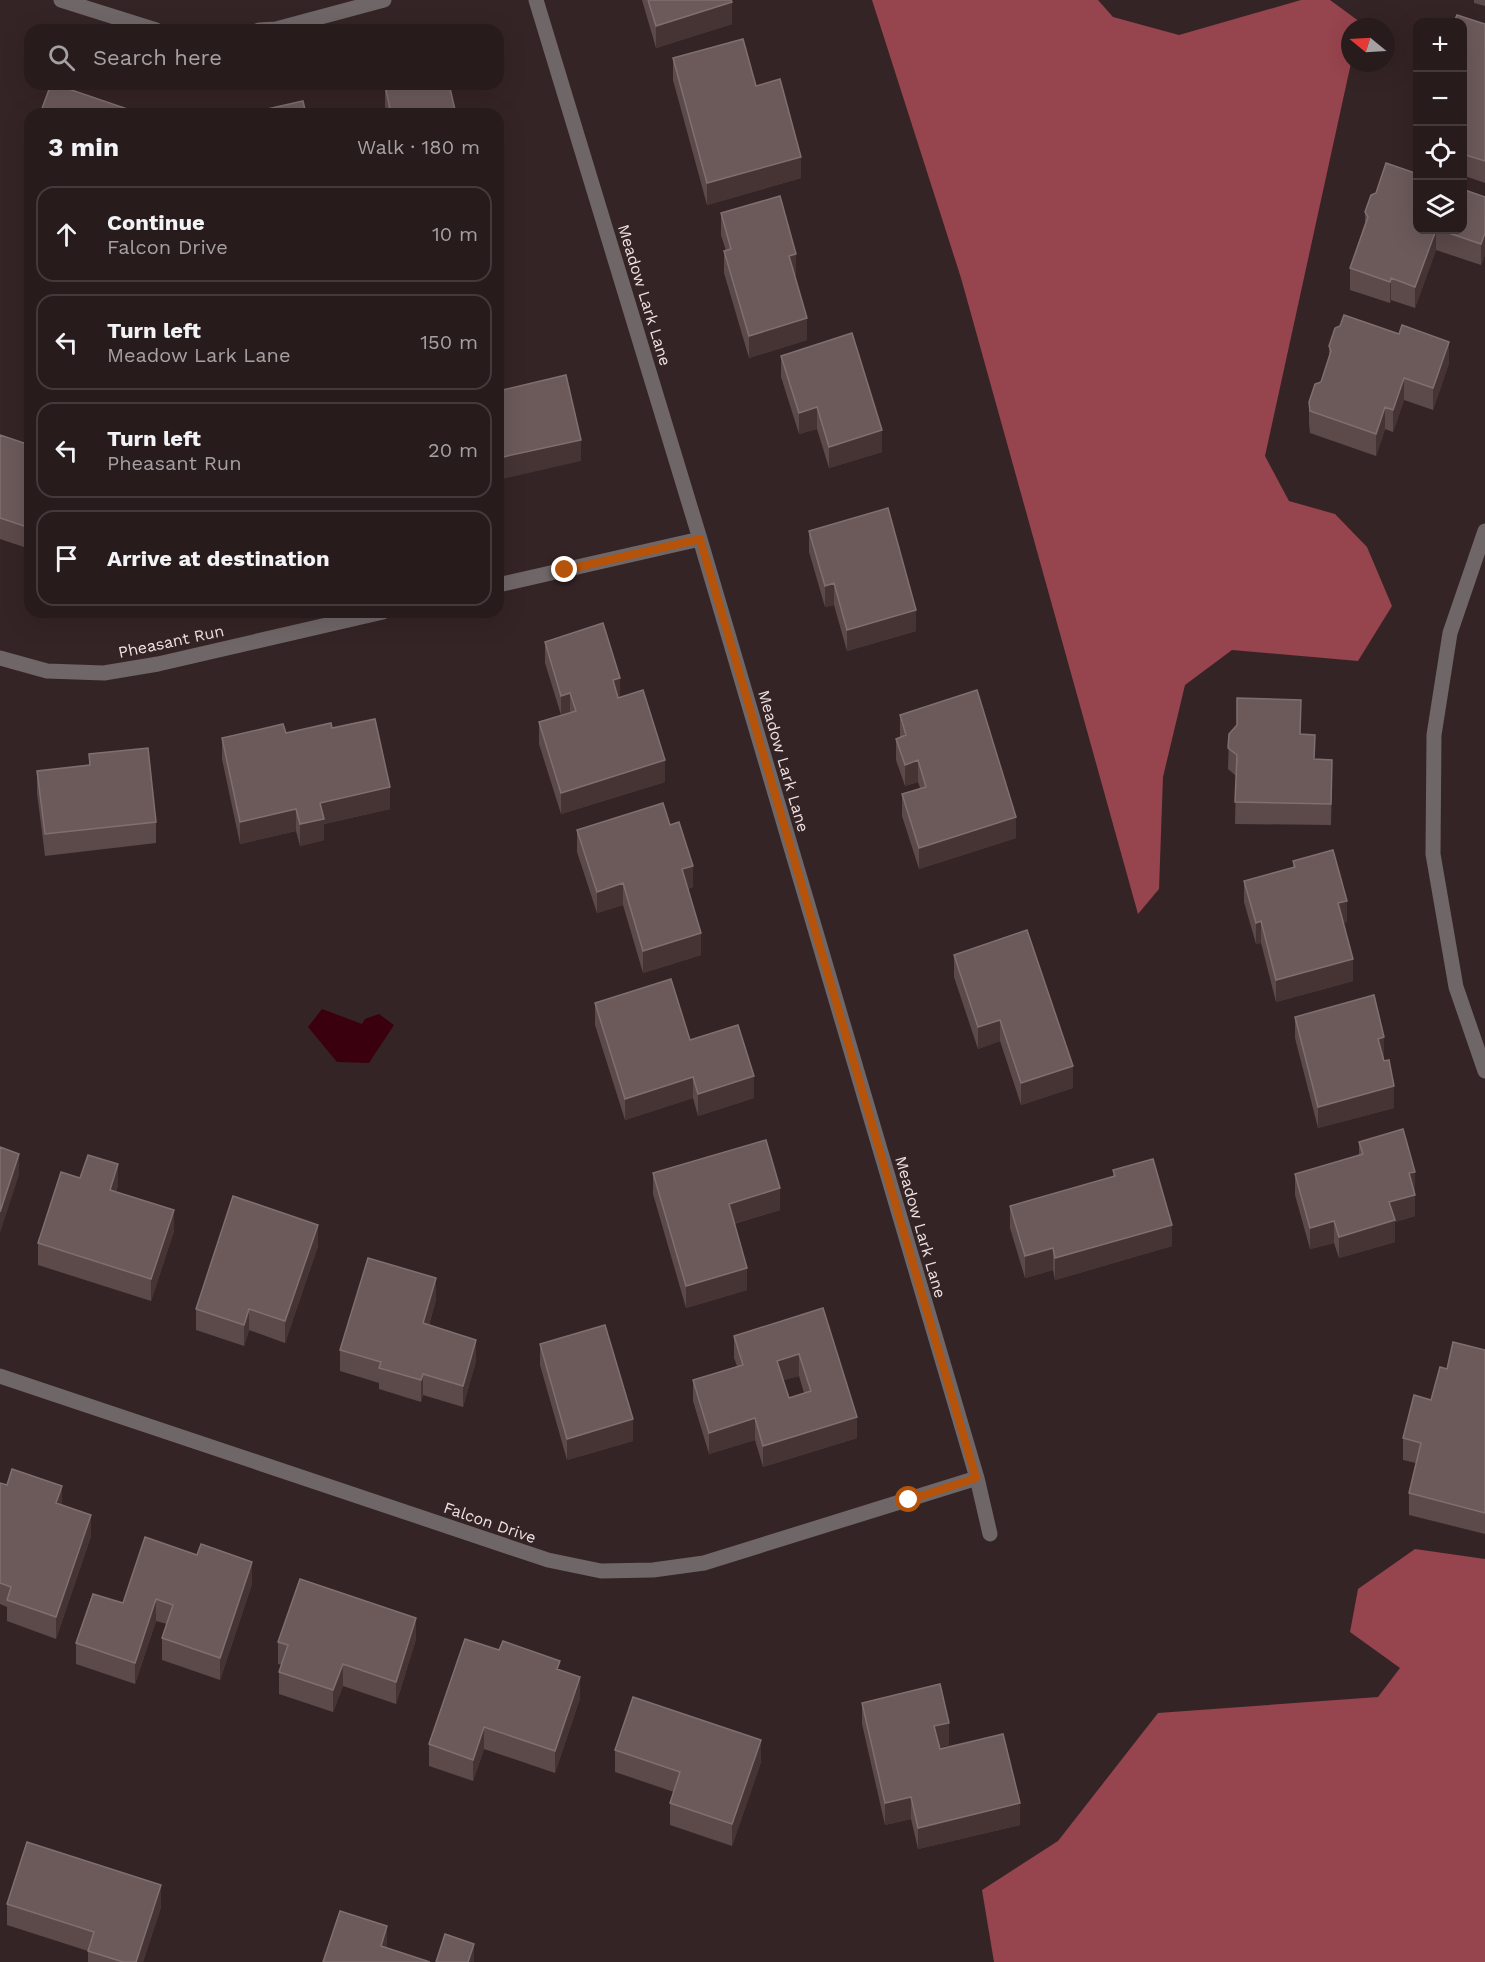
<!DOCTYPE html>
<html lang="en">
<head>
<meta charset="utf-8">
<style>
	:root { --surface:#281b1c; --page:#302425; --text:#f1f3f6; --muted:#a5a1a3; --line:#44393b }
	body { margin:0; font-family:"Work Sans",sans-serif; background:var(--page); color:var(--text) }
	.controls { position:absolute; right:18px; top:18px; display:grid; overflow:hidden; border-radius:12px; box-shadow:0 6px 24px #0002 }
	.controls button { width:54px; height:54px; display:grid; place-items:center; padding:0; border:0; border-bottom:2px solid var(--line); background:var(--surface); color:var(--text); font:30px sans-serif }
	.compass { position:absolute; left:1341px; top:18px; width:54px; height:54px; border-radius:50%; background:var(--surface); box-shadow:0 6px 24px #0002; rotate:288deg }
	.stop { position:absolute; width:18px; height:18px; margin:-14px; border:4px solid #b45309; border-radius:50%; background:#fff }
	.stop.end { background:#b45309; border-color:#fff; box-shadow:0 2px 6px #0008 }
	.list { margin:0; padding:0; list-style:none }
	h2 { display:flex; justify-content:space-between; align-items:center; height:78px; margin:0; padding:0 24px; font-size:26px }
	h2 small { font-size:20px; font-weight:400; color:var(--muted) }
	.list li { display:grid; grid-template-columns:39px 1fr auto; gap:18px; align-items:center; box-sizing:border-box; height:96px; margin:0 12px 12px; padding:0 12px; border:2px solid var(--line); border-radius:18px }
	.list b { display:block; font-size:22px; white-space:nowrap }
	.list p { margin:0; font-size:20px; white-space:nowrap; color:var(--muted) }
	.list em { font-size:20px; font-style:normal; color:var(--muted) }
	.icon { flex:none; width:33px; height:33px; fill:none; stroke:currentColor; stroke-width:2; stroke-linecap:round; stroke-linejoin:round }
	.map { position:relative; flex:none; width:1485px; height:1962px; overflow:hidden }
	.search { position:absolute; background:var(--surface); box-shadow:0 6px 24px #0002; left:24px; top:24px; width:480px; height:66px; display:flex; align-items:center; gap:15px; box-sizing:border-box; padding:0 21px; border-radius:18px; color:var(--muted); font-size:22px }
	.panel { position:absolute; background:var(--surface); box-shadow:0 6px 24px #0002; left:24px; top:108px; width:480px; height:510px; border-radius:18px }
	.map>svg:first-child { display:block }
	.forest { fill:#96444d }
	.water { fill:#3a000d }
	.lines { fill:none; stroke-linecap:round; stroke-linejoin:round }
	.minor { stroke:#6f6667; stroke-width:15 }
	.wall { fill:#5c494a; fill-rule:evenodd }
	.shaded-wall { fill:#463435 }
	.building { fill:#6c5a5b; stroke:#806f70; stroke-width:1.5; fill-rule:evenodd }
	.route { stroke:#b45309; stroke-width:8 }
	.labels { text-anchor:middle; stroke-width:6; stroke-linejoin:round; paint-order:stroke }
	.street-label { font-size:16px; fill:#eee2e2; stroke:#352425 }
</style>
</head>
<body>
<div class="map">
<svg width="1485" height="1962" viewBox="0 0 1485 1962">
	<rect width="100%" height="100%" fill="#352425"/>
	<path class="forest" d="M 872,0 L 1098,0 L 1113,17 L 1179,35 L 1301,0 L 1330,0 L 1360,22 L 1359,27 L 1350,27 L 1351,63 L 1265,456 L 1289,501 L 1335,514 L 1367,547 L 1392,606 L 1358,661 L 1232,650 L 1185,685 L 1163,777 L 1159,889 L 1138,914 L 961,278 Z
		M 1415,1549 L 1485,1559 L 1485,1962 L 994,1962 L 982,1890 L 1058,1841 L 1158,1713 L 1378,1697 L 1400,1668 L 1350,1632 L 1358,1589 Z"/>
	<path class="water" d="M 322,1009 L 362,1024 L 365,1019 L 379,1014 L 394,1025 L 369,1063 L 337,1062 L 308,1027 Z"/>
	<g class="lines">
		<path class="minor" d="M 61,0 L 156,30
			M 536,0 L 700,539 L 977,1478 L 990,1534
			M 259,30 L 276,29 L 384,0
			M 1485,531 L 1450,633 L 1434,735 L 1433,854 L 1456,987 L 1485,1071
			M 498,585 L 700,539
			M 0,658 L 47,671 L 104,673 L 158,664 L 383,612
			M 0,1376 L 548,1560 L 601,1571 L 653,1570 L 704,1563 L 977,1478"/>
	</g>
	<path class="wall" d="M 642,0 L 731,0 L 732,24 L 656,48 Z
		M 1474,0 L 1485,0 L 1485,6 L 1474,3 Z
		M 1462,22 L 1485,24 L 1485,183 L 1462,175 Z
		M 673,58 L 756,86 L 801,178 L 707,205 L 673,80 Z
		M 385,85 L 456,114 L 386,114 L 385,106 Z
		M 1485,197 L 1485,255 L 1481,265 L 1436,250 L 1415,308 L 1391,300 L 1390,303 L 1350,290 L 1350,268 L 1365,223 L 1365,212 L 1418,230 L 1462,230 Z
		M 721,213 L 796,275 L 795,276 L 807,340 L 749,358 L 724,273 L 724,251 L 726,251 L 721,235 Z
		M 1329,346 L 1449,363 L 1433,410 L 1404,400 L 1393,432 L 1385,429 L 1376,456 L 1310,433 L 1309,424 L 1309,402 L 1321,382 L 1329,357 Z
		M 781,356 L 882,452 L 829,468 L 817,429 L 799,434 L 781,377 Z
		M 0,435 L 30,445 L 30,549 L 0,539 Z
		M 809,531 L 916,631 L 847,651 L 834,605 L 825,607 L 809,552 Z
		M 545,642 L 620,697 L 665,782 L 561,814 L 539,744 L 539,722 L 561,715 L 545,663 Z
		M 900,715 L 1016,838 L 919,869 L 902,816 L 902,794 L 920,788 L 918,782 L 905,786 L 896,760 L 896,739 L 900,737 Z
		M 332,728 L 390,809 L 324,824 L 324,840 L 300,846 L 296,831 L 240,844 L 222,759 L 222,738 Z
		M 1229,734 L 1300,734 L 1314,759 L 1332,781 L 1331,825 L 1235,824 L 1236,776 L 1228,769 Z
		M 89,754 L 156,822 L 156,843 L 45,856 L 37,793 L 37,771 L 89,765 Z
		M 670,825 L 693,887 L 688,889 L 701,955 L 643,973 L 623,905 L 597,913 L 577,852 L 577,830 Z
		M 1293,861 L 1347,922 L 1343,923 L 1353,981 L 1276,1002 L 1261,943 L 1256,944 L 1244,902 L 1244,881 L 1293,867 Z
		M 954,955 L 1073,1088 L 1021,1105 L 1000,1041 L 978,1049 L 954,977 Z
		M 595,1003 L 690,1040 L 754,1098 L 698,1116 L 693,1098 L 625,1120 L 595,1025 Z
		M 1295,1017 L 1384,1058 L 1383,1059 L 1394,1108 L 1318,1128 L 1295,1038 Z
		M 1359,1142 L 1415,1172 L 1415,1216 L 1395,1222 L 1395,1242 L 1339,1258 L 1334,1243 L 1310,1249 L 1295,1195 L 1295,1174 L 1359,1155 Z
		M 1113,1170 L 1172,1246 L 1055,1280 L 1053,1270 L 1025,1278 L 1010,1228 L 1010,1206 L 1113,1177 Z
		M 653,1173 L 780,1210 L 734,1224 L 747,1290 L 686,1308 L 653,1194 Z
		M 80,1178 L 118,1185 L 116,1192 L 174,1231 L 151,1301 L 38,1265 L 38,1243 Z
		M 318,1246 L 285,1343 L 249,1330 L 244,1346 L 196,1330 L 196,1309 Z
		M 436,1300 L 429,1325 L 476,1361 L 463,1407 L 423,1395 L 421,1402 L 379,1389 L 379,1383 L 340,1371 L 340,1350 Z
		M 823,1308 L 857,1438 L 763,1467 L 755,1440 L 709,1454 L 693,1401 L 693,1380 L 737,1366 L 734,1358 L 734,1336 ZM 799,1376 L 804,1393 L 789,1398 L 783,1380 Z
		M 540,1344 L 633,1441 L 567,1460 L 540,1365 Z
		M 1485,1350 L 1485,1534 L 1409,1515 L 1409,1493 L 1416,1463 L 1403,1460 L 1403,1438 L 1431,1400 L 1447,1369 Z
		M 0,1483 L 62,1504 L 91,1536 L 56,1639 L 7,1621 L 7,1607 L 0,1604 Z
		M 197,1555 L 252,1584 L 220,1680 L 162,1660 L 162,1638 L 167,1624 L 156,1621 L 135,1684 L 76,1664 L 76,1643 L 123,1603 Z
		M 416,1639 L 396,1704 L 343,1686 L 333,1712 L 279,1694 L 279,1672 L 282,1665 L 278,1664 L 278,1642 Z
		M 580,1698 L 555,1773 L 484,1749 L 473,1781 L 429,1766 L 429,1744 Z
		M 862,1703 L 949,1745 L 940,1747 L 940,1749 L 1020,1825 L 918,1849 L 911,1819 L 885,1825 L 862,1724 Z
		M 615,1750 L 761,1762 L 732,1846 L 670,1825 L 670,1803 L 674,1792 L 615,1772 Z
		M 7,1904 L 161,1907 L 143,1962 L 88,1962 L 88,1951 L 7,1925 Z"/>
	<path class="shaded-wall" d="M 732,2 L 732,24 L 656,48 L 656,26 Z
		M 801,157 L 801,178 L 707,205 L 707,183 Z
		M 1436,230 L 1436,250 L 1415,308 L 1415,287 Z
		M 1485,233 L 1485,255 L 1481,265 L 1481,244 Z
		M 796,254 L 796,275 L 789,277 L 789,256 Z
		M 1391,278 L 1391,300 L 1390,303 L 1390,282 Z
		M 807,318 L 807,340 L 749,358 L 749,336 Z
		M 1449,342 L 1449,363 L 1433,410 L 1433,388 Z
		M 1404,378 L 1404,400 L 1393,432 L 1393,410 Z
		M 817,407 L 817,429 L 799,434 L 799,413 Z
		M 1385,407 L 1385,429 L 1376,456 L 1376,434 Z
		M 882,430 L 882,452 L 829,468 L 829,447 Z
		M 581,440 L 581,461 L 498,480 L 498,458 Z
		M 834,583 L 834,605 L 825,607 L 825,586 Z
		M 916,610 L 916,631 L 847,651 L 847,630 Z
		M 620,678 L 620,699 L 613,702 L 613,680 Z
		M 570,693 L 570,714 L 561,718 L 561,696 Z
		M 665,760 L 665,782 L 561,814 L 561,793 Z
		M 918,760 L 918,782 L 905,786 L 905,765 Z
		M 390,787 L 390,809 L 324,824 L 324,840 L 300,846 L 300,824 L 320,803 Z
		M 296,809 L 296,831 L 240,844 L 240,822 Z
		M 1016,817 L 1016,838 L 919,869 L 919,848 Z
		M 693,866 L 693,887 L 682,891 L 682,869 Z
		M 623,883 L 623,905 L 597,913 L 597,892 Z
		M 1347,901 L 1347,922 L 1338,925 L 1338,903 Z
		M 1261,921 L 1261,943 L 1256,944 L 1256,923 Z
		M 701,933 L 701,955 L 643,973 L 643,951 Z
		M 1353,959 L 1353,981 L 1276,1002 L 1276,980 Z
		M 1000,1020 L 1000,1041 L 978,1049 L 978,1027 Z
		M 1384,1037 L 1384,1058 L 1378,1061 L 1378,1039 Z
		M 1073,1066 L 1073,1088 L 1021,1105 L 1021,1083 Z
		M 754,1076 L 754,1098 L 698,1116 L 698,1094 Z
		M 693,1077 L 693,1098 L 625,1120 L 625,1099 Z
		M 1394,1086 L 1394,1108 L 1318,1128 L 1318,1107 Z
		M 19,1154 L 19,1175 L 0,1233 L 0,1212 Z
		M 118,1164 L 118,1185 L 110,1211 L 110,1190 Z
		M 1415,1172 L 1415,1193 L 1409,1173 Z
		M 780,1188 L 780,1210 L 729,1225 L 729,1204 Z
		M 1415,1195 L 1415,1216 L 1395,1222 L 1395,1242 L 1339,1258 L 1339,1237 L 1389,1202 Z
		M 174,1210 L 174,1231 L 151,1301 L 151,1279 Z
		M 1334,1221 L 1334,1243 L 1310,1249 L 1310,1228 Z
		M 318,1225 L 318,1246 L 285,1343 L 285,1321 Z
		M 1172,1225 L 1172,1246 L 1055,1280 L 1055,1258 Z
		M 1053,1248 L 1053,1270 L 1025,1278 L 1025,1256 Z
		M 747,1268 L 747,1290 L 686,1308 L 686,1286 Z
		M 436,1278 L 436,1300 L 423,1345 L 423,1323 Z
		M 249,1309 L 249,1330 L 244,1346 L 244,1325 Z
		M 476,1340 L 476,1361 L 463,1407 L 463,1386 Z
		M 799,1354 L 799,1376 L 777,1382 L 777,1361 Z
		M 423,1374 L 423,1395 L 421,1402 L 421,1380 Z
		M 857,1417 L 857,1438 L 763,1467 L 763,1446 Z
		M 755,1418 L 755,1440 L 709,1454 L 709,1433 Z
		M 633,1419 L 633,1441 L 567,1460 L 567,1439 Z
		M 62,1486 L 62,1507 L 56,1503 Z
		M 91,1515 L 91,1536 L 56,1639 L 56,1617 Z
		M 252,1562 L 252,1584 L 220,1680 L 220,1658 Z
		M 156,1599 L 156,1621 L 135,1684 L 135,1663 Z
		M 416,1618 L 416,1639 L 396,1704 L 396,1682 Z
		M 343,1664 L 343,1686 L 333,1712 L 333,1690 Z
		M 580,1677 L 580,1698 L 555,1773 L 555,1751 Z
		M 949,1723 L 949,1745 L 934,1748 L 934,1726 Z
		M 484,1727 L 484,1749 L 473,1781 L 473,1760 Z
		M 761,1740 L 761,1762 L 732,1846 L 732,1824 Z
		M 911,1797 L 911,1819 L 885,1825 L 885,1803 Z
		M 1020,1803 L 1020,1825 L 918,1849 L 918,1828 Z
		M 161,1885 L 161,1907 L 143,1962 L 136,1962 Z
		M 387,1926 L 387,1947 L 382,1962 L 381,1946 Z
		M 474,1944 L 474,1962 L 468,1962 Z"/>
	<path class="building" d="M 648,0 L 731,0 L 732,2 L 656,26 Z
		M 1457,15 L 1485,24 L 1485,161 L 1462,154 L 1462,22 L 1454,22 Z
		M 743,39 L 756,86 L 780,79 L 801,157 L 707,183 L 673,58 Z
		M 51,84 L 54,84 L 139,113 L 40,114 Z
		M 388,84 L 449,84 L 456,114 L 391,114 L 385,85 Z
		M 303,101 L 306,114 L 245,114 Z
		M 1386,163 L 1418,174 L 1418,230 L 1436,230 L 1415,287 L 1391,278 L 1390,282 L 1350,268 L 1368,217 L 1365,212 L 1371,195 L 1376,193 Z
		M 1462,189 L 1485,197 L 1485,233 L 1481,244 L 1440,230 L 1462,230 Z
		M 780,196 L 796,254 L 789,256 L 807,318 L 749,336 L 724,251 L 731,249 L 721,213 Z
		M 1344,315 L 1399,334 L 1402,325 L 1449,342 L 1433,388 L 1404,378 L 1393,410 L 1385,407 L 1376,434 L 1310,411 L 1309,402 L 1315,384 L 1321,382 L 1331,351 L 1329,346 L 1335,328 L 1340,326 Z
		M 852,333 L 882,430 L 829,447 L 817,407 L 799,413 L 781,356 Z
		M 566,375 L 581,440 L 498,458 L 498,391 Z
		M 0,435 L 30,445 L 30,528 L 0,518 Z
		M 888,508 L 916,610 L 847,630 L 834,583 L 825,586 L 809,531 Z
		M 603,623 L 620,678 L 613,680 L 618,698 L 643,690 L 665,760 L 561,793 L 539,722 L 576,711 L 570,693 L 561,696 L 545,642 Z
		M 977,690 L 1016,817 L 919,848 L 902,794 L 926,787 L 918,760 L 905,765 L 896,739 L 906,735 L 900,715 Z
		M 1237,698 L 1301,700 L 1300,734 L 1315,735 L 1314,759 L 1332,760 L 1331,804 L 1235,802 L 1237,755 L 1228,748 L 1229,734 L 1237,725 Z
		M 375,719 L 390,787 L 320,803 L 324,819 L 300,824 L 296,809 L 240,822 L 222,738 L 283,724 L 286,733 L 331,723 L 332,728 Z
		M 148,748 L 156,822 L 45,834 L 37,771 L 90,765 L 89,754 Z
		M 663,803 L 670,825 L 679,822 L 693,866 L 682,869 L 701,933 L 643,951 L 623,883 L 597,892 L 577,830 Z
		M 1333,850 L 1347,901 L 1338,903 L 1353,959 L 1276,980 L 1261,921 L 1256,923 L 1244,881 L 1295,867 L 1293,861 Z
		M 1027,930 L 1073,1066 L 1021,1083 L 1000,1020 L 978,1027 L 954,955 Z
		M 671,979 L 690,1040 L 738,1025 L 754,1076 L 698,1094 L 693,1077 L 625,1099 L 595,1003 Z
		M 1374,995 L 1384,1037 L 1378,1039 L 1384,1061 L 1389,1060 L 1394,1086 L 1318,1107 L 1295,1017 Z
		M 1403,1129 L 1415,1172 L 1409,1173 L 1415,1195 L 1389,1202 L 1395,1220 L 1339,1237 L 1334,1221 L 1310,1228 L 1295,1174 L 1363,1154 L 1359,1142 Z
		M 766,1140 L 780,1188 L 729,1204 L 747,1268 L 686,1286 L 653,1173 Z
		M 0,1147 L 19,1154 L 0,1212 Z
		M 88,1155 L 118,1164 L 110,1190 L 174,1210 L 151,1279 L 38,1243 L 61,1172 L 80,1178 Z
		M 1153,1159 L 1172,1225 L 1055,1258 L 1053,1248 L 1025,1256 L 1010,1206 L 1115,1176 L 1113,1170 Z
		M 233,1196 L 318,1225 L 285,1321 L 249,1309 L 244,1325 L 196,1309 Z
		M 368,1258 L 436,1278 L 423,1323 L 476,1340 L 463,1386 L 423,1374 L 421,1380 L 379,1368 L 381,1362 L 340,1350 Z
		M 823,1308 L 857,1417 L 763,1446 L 755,1418 L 709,1433 L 693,1380 L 743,1365 L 734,1336 ZM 799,1354 L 811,1391 L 789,1398 L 777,1361 Z
		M 605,1325 L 633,1419 L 567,1439 L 540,1344 Z
		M 1453,1342 L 1485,1350 L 1485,1513 L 1409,1493 L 1421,1443 L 1403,1438 L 1414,1395 L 1431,1400 L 1440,1367 L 1447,1369 Z
		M 12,1469 L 62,1486 L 56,1503 L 91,1515 L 56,1617 L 7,1600 L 11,1587 L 0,1583 L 0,1483 L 7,1485 Z
		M 145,1537 L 197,1555 L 201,1544 L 252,1562 L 220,1658 L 162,1638 L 173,1605 L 156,1599 L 135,1663 L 76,1643 L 93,1594 L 123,1603 Z
		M 300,1579 L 416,1618 L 396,1682 L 343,1664 L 333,1690 L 279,1672 L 288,1645 L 278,1642 Z
		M 465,1639 L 499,1650 L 503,1641 L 560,1661 L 557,1669 L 580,1677 L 555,1751 L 484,1727 L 473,1760 L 429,1744 Z
		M 940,1684 L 949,1723 L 934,1726 L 940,1749 L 1003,1734 L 1020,1803 L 918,1828 L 911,1797 L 885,1803 L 862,1703 Z
		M 633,1697 L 761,1740 L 732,1824 L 670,1803 L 680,1772 L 615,1750 Z
		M 27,1842 L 161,1885 L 136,1962 L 123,1962 L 88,1951 L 94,1932 L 7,1904 Z
		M 340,1911 L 387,1926 L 381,1946 L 430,1962 L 323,1962 Z
		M 445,1934 L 474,1944 L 468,1962 L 436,1962 Z"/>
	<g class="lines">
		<path class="route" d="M 565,570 L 700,539 L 976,1478 L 909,1500"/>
	</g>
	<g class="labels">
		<g class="street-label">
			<text transform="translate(645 295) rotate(73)" y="6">Meadow Lark Lane</text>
			<text transform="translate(171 641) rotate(-12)" y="6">Pheasant Run</text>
			<text transform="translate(784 761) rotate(74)" y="6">Meadow Lark Lane</text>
			<text transform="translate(921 1227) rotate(74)" y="6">Meadow Lark Lane</text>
			<text transform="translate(490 1522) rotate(19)" y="6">Falcon Drive</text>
		</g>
	</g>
</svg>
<div class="controls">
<button>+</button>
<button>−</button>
<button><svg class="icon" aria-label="locate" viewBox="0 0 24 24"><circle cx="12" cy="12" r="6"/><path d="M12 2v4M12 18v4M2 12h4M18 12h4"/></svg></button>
<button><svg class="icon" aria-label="layers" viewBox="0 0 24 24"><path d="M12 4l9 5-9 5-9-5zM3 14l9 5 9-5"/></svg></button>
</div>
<svg class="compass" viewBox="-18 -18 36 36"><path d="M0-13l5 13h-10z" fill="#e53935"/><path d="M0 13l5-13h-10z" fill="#a5a1a3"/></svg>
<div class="stop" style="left:909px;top:1500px"></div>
<div class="stop end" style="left:565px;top:570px"></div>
<div class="search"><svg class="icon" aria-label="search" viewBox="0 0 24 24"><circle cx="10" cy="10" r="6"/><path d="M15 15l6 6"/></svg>Search here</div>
<section class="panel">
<h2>3 min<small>Walk · 180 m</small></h2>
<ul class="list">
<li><svg class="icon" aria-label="ahead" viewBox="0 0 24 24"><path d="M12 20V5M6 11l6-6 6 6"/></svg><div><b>Continue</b><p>Falcon Drive</p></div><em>10 m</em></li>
<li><svg class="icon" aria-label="left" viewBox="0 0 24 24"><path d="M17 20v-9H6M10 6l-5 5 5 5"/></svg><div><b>Turn left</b><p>Meadow Lark Lane</p></div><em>150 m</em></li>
<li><svg class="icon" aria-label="left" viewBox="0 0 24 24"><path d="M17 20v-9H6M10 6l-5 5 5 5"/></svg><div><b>Turn left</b><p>Pheasant Run</p></div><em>20 m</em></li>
<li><svg class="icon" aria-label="arrive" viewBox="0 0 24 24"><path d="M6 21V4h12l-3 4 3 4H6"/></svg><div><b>Arrive at destination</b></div></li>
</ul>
</section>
</div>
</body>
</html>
